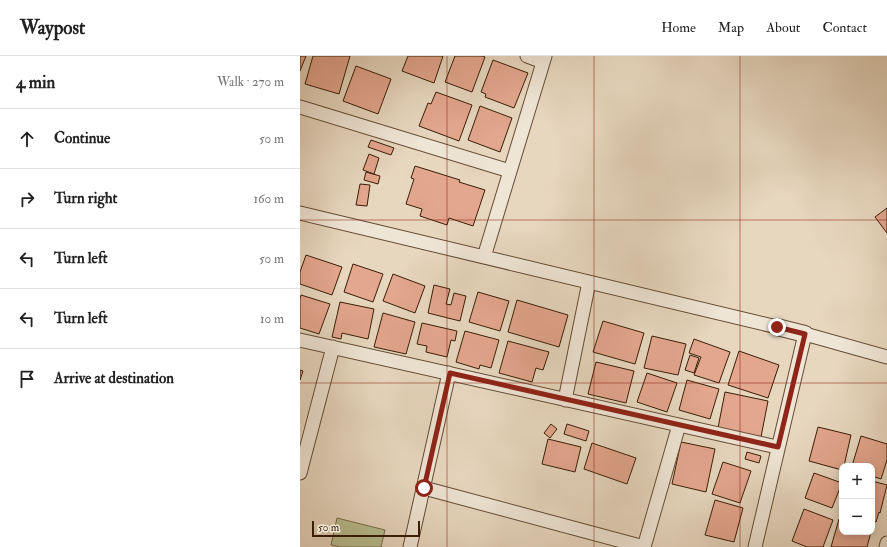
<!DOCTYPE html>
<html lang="en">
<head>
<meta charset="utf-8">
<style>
	:root { --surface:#fff; --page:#f6f6f6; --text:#222; --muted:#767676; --line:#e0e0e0 }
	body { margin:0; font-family:"IM FELL Double Pica",serif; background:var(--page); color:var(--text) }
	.controls { position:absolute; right:12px; bottom:12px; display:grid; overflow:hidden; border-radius:8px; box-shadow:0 2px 10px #0003 }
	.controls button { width:36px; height:36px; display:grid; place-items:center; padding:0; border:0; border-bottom:1px solid var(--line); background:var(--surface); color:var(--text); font:20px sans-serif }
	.scale { position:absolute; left:12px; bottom:10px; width:108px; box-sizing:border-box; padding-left:4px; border:2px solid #3a1e05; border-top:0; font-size:11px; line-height:14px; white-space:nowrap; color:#3a1e05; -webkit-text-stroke:3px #efe5d5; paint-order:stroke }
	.stop { position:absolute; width:12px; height:12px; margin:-9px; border:3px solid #8f2418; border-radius:50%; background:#fff }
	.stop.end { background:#8f2418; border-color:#fff; box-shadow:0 1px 4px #0008 }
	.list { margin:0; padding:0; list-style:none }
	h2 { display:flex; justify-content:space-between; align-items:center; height:52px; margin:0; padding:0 16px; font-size:17px }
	h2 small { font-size:13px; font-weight:400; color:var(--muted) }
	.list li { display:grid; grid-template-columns:26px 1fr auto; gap:12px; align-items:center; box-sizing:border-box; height:60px; padding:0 16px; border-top:1px solid var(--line) }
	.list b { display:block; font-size:15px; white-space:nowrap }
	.list em { font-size:13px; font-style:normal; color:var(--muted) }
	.icon { flex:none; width:22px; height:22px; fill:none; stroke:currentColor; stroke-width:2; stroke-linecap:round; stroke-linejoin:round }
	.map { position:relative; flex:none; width:587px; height:491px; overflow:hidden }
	header { display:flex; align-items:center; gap:24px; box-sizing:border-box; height:56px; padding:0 20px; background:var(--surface); border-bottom:1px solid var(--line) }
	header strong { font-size:19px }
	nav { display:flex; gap:22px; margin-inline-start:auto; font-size:14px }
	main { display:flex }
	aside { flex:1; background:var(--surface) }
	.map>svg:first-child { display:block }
	.green { fill:#b8be90; stroke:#796e4a }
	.building { fill:#e3a68e; stroke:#3a1e05 }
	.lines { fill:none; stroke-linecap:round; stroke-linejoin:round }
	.minor-casing { stroke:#654c34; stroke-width:15 }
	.tertiary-casing { stroke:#654c34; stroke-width:18 }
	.minor { stroke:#efe5d5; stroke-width:13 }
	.tertiary { stroke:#efe5d5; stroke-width:16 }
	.route { stroke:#8f2418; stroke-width:5 }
	.grid { fill:none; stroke:#8f2418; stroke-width:1; stroke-opacity:0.55 }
</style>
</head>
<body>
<header>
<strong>Waypost</strong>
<nav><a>Home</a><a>Map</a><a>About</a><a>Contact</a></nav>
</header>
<main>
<aside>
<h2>4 min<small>Walk · 270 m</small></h2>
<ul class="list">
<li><svg class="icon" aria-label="ahead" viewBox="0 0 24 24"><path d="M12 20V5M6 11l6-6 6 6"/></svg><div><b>Continue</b></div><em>50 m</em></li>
<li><svg class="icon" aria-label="right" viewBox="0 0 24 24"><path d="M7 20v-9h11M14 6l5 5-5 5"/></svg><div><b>Turn right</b></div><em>160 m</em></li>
<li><svg class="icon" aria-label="left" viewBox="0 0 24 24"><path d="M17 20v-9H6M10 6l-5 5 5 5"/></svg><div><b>Turn left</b></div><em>50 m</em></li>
<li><svg class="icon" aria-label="left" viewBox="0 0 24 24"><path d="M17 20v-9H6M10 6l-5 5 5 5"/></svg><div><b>Turn left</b></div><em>10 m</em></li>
<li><svg class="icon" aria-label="arrive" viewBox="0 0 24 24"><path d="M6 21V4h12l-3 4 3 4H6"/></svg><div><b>Arrive at destination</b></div></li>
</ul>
</aside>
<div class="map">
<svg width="587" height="491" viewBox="0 0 587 491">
	<rect width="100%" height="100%" fill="#e7d7bf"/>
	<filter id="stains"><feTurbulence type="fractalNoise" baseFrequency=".005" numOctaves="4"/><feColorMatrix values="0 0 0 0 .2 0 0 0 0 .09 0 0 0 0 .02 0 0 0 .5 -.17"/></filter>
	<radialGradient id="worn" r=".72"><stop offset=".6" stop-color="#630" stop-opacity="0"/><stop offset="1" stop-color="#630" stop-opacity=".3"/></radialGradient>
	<path class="green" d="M 37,462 L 85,474 L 81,491 L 40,491 L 31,489 Z"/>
	<path class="building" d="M 0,0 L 6,0 L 0,15 Z
		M 13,0 L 50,0 L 39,38 L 5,28 Z
		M 108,0 L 143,0 L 134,27 L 102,15 Z
		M 155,0 L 182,0 L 185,1 L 172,36 L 145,26 Z
		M 193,4 L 228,17 L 214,52 L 185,41 L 186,38 L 181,36 Z
		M 56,10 L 91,23 L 78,58 L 43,45 Z
		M 136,36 L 172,49 L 159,85 L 119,70 L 128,47 L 131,48 Z
		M 180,50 L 212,62 L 200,96 L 168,84 Z
		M 71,84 L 94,92 L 91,99 L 68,91 Z
		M 69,98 L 79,102 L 74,118 L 63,114 Z
		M 115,110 L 160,124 L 159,126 L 185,134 L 173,170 L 149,162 L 147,169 L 120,160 L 122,153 L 106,148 L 114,123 L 111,122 Z
		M 66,116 L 80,120 L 78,128 L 64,124 Z
		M 60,128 L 70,129 L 67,150 L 56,149 Z
		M 587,152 L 587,177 L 575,161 Z
		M 6,199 L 42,211 L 32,239 L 0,228 L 0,216 Z
		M 53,208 L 83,218 L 73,246 L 44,236 Z
		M 93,218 L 125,230 L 115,257 L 83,245 Z
		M 134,229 L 150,233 L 146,248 L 151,249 L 154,237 L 166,240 L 160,265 L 128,257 Z
		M 178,236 L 209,245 L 200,275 L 169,266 Z
		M 1,239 L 30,248 L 19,278 L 0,272 L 0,243 Z
		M 217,244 L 268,259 L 259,291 L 208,276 Z
		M 40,246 L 74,253 L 68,283 L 42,277 L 41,283 L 32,281 Z
		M 83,257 L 115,266 L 106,298 L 74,291 Z
		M 303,265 L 344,277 L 335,308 L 293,296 Z
		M 122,267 L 157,275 L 155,285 L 151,284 L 147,301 L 126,296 L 127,290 L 117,288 Z
		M 165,275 L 199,284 L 191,312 L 180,309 L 179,313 L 156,306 Z
		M 352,280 L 386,288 L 378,319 L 344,312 Z
		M 394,283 L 430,296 L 419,327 L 394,319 L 401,301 L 389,297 Z
		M 208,285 L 249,296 L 243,314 L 236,312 L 232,326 L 199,317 Z
		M 439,295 L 479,309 L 468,342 L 428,329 Z
		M 390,299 L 399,302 L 394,317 L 385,314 Z
		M 296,306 L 334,315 L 326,347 L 288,338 Z
		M 0,314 L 3,315 L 0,324 Z
		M 347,317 L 377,327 L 367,356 L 337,346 Z
		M 387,324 L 419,333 L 410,363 L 379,354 Z
		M 425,336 L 468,345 L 461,381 L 418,372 Z
		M 251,368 L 257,373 L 250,382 L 244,377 Z
		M 267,368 L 289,375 L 286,385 L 264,378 Z
		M 518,371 L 551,379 L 544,410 L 542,410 L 542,414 L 509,405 Z
		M 561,380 L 587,388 L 587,404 L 581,423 L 572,420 L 572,410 L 552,410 Z
		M 248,383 L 281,391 L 275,416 L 242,408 Z
		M 381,386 L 415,393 L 406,436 L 372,428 Z
		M 292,387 L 336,402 L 327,428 L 284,413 Z
		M 447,396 L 461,400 L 459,407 L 445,403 Z
		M 423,406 L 451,415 L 440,447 L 412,438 Z
		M 514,417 L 542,427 L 532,452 L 505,442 Z
		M 572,425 L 587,429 L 580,457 L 579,456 L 576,466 L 572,464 Z
		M 415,444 L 443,452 L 434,486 L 405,479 Z
		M 504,453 L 533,464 L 523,491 L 507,491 L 492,485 Z
		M 539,463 L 542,464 L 542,476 L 571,476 L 567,491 L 531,491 Z"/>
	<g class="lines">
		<defs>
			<path id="minor" d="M 227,0 L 243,6
				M 0,51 L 210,115
				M 0,157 L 477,271
				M 184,201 L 245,0
				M 0,284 L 477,391
				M 265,344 L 289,226
				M 0,417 L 33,291
				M 124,432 L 344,491
				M 110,491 L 149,317
				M 344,491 L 379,369
				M 455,491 L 505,278 L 587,301
				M 586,491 L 587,487"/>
			<path id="tertiary" d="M 477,271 L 505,278"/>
		</defs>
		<use href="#minor" class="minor-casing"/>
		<use href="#tertiary" class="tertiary-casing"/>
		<use href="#minor" class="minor"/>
		<use href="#tertiary" class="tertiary"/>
	</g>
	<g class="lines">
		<path class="route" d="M 124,432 L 150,317 L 478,391 L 505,278 L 477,271"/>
	</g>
	<path class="grid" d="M 147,0 L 147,491M 294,0 L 294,491M 440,0 L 440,491M 0,164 L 587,164M 0,327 L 587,327"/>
	<rect width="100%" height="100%" filter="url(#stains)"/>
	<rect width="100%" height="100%" fill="url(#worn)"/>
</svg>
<div class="controls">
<button>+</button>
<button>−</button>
</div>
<div class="scale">50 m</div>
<div class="stop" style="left:124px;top:432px"></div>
<div class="stop end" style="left:477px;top:271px"></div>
</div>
</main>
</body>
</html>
